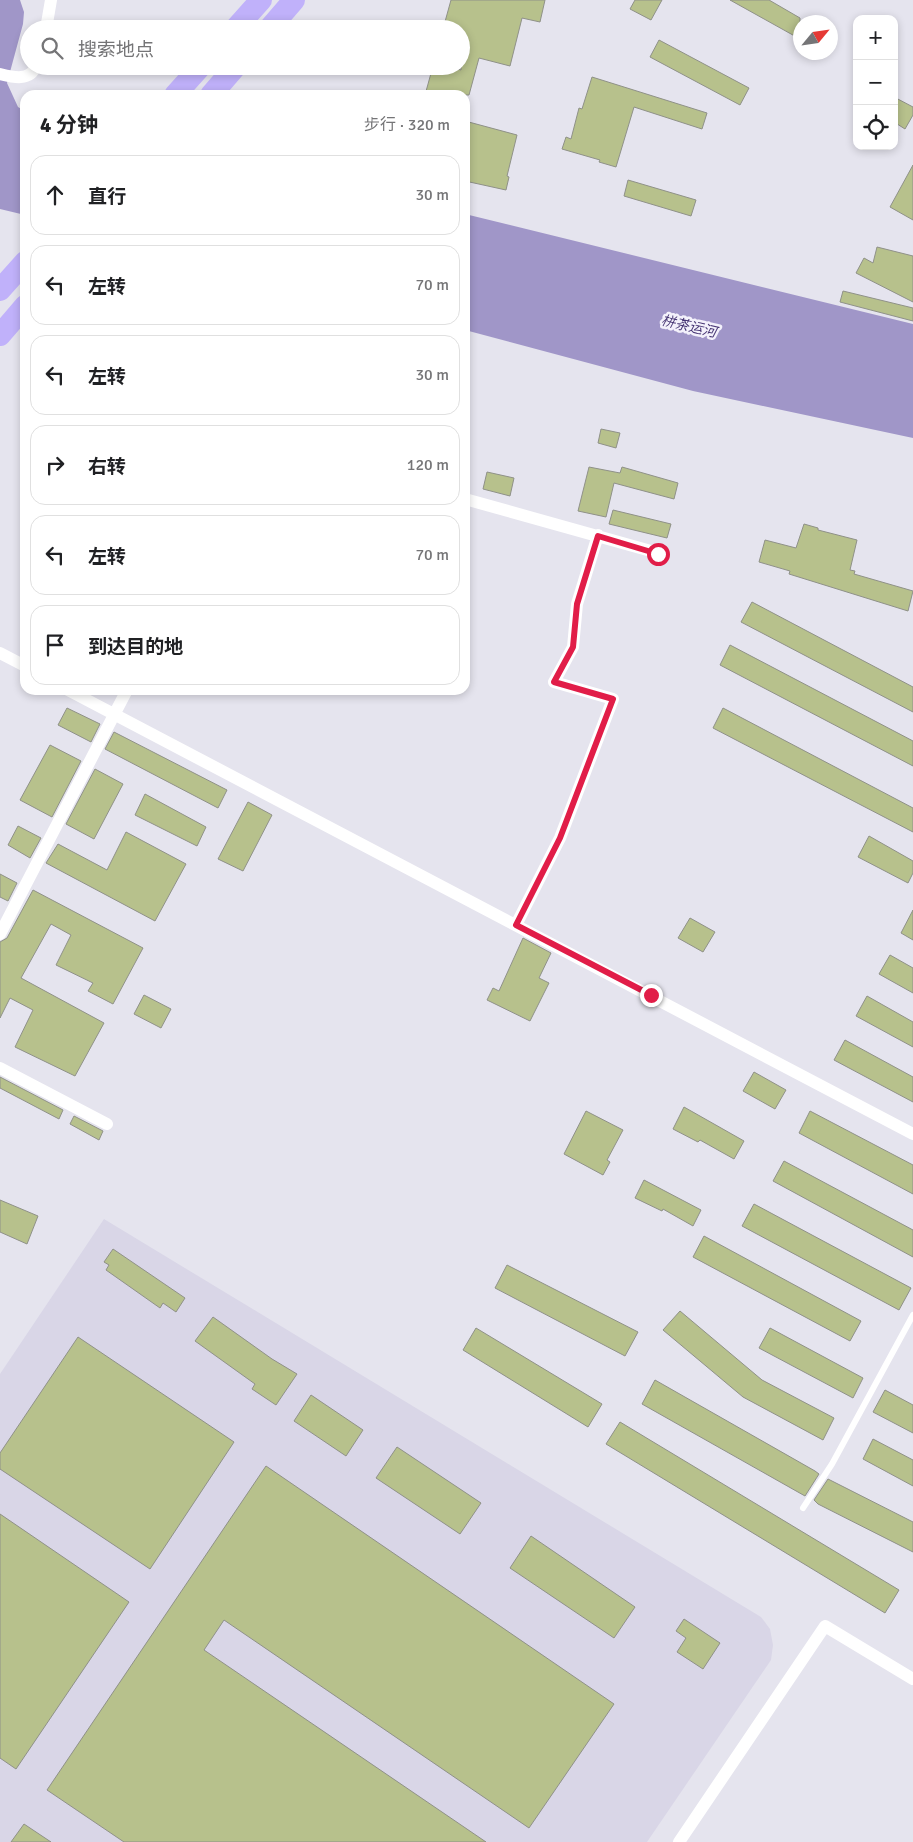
<!DOCTYPE html>
<html lang="zh">
<head>
<meta charset="utf-8">
<style>
	:root { --surface:#fff; --page:#f6f6f6; --text:#202124; --muted:#757577; --line:#e0e0e0 }
	body { margin:0; font-family:Signika,"Noto Sans SC",sans-serif; background:var(--page); color:var(--text) }
	.controls { position:absolute; right:15px; top:15px; display:grid; overflow:hidden; border-radius:10px; box-shadow:0 2px 8px #0003 }
	.controls button { width:45px; height:45px; display:grid; place-items:center; padding:0; border:0; border-bottom:1px solid var(--line); background:var(--surface); color:var(--text); font:25px sans-serif }
	.compass { position:absolute; left:793px; top:15px; width:45px; height:45px; border-radius:50%; background:var(--surface); box-shadow:0 2px 8px #0003; rotate:61deg }
	.stop { position:absolute; width:15px; height:15px; margin:-11px; border:4px solid #e11d48; border-radius:50%; background:#fff }
	.stop.end { background:#e11d48; border-color:#fff; box-shadow:0 1px 5px #0008 }
	.list { margin:0; padding:0; list-style:none }
	h2 { display:flex; justify-content:space-between; align-items:center; height:65px; margin:0; padding:0 20px; font-size:21px }
	h2 small { font-size:16px; font-weight:400; color:var(--muted) }
	.list li { display:grid; grid-template-columns:32px 1fr auto; gap:15px; align-items:center; box-sizing:border-box; height:80px; margin:0 10px 10px; padding:0 10px; border:1px solid var(--line); border-radius:15px }
	.list b { display:block; font-size:19px; white-space:nowrap }
	.list em { font-size:16px; font-style:normal; color:var(--muted) }
	.icon { flex:none; width:28px; height:28px; fill:none; stroke:currentColor; stroke-width:2; stroke-linecap:round; stroke-linejoin:round }
	.map { position:relative; flex:none; width:913px; height:1842px; overflow:hidden }
	.search { position:absolute; background:var(--surface); box-shadow:0 2px 8px #0003; left:20px; top:20px; width:450px; height:55px; display:flex; align-items:center; gap:12px; box-sizing:border-box; padding:0 18px; border-radius:28px; color:var(--muted); font-size:19px }
	.panel { position:absolute; background:var(--surface); box-shadow:0 2px 8px #0003; left:20px; top:90px; width:450px; height:605px; border-radius:15px }
	.map>svg:first-child { display:block }
	.built { fill:#d9d6e7 }
	.water { fill:#a096c8 }
	.building { fill:#b7c18c; stroke:#8f9188 }
	.lines { fill:none; stroke-linecap:round; stroke-linejoin:round }
	.lane { stroke:#fff; stroke-width:6 }
	.street { stroke:#fff; stroke-width:12 }
	.highway { stroke:#c0b1fa; stroke-width:22 }
	.route { stroke:#e11d48; stroke-width:6 }
	.labels { text-anchor:middle; stroke-width:5; stroke-linejoin:round; paint-order:stroke }
	.water-label { font-size:14px; font-style:italic; fill:#473674; stroke:#f3f1fb }
</style>
</head>
<body>
<div class="map">
<svg width="913" height="1842" viewBox="0 0 913 1842">
	<rect width="100%" height="100%" fill="#e5e4ee"/>
	<path class="built" d="M 104,1219 L 761,1617 L 770,1629 L 773,1645 L 771,1660 L 647,1842 L 0,1842 L 0,1374 Z"/>
	<path class="water" d="M 0,0 L 20,0 L 24,12 L 23,24 L 7,83 L 18,107 L 25,111 L 25,215 L 0,209 Z
		M 465,214 L 913,324 L 913,438 L 693,391 L 465,330 Z"/>
	<path class="building" d="M 451,0 L 545,0 L 540,22 L 522,18 L 510,66 L 479,58 L 469,95 L 425,95 L 433,66 L 447,66 L 461,70 L 461,29 L 443,29 Z
		M 635,0 L 662,0 L 651,20 L 630,9 Z
		M 730,0 L 769,0 L 800,18 L 800,39 Z
		M 659,40 L 749,88 L 740,105 L 650,57 Z
		M 592,77 L 707,113 L 702,129 L 634,107 L 616,167 L 599,162 L 600,160 L 562,149 L 566,137 L 571,139 L 579,108 L 582,109 Z
		M 894,97 L 913,107 L 913,115 L 905,129 L 894,122 Z
		M 465,121 L 517,135 L 507,176 L 509,177 L 506,190 L 465,181 Z
		M 913,165 L 913,220 L 890,207 Z
		M 628,180 L 696,200 L 691,216 L 624,196 Z
		M 877,247 L 913,256 L 913,302 L 856,273 L 864,258 L 873,263 Z
		M 843,291 L 913,308 L 913,321 L 840,302 Z
		M 601,429 L 620,433 L 616,448 L 598,443 Z
		M 589,467 L 620,473 L 622,467 L 678,483 L 674,499 L 614,483 L 606,517 L 578,511 Z
		M 487,472 L 514,478 L 510,496 L 483,489 Z
		M 613,510 L 671,524 L 667,538 L 609,524 Z
		M 804,524 L 818,528 L 818,530 L 857,540 L 850,570 L 855,571 L 854,574 L 913,591 L 908,611 L 789,574 L 790,571 L 759,562 L 765,540 L 796,548 Z
		M 752,602 L 913,687 L 913,712 L 741,622 Z
		M 730,645 L 913,741 L 913,766 L 720,665 Z
		M 67,708 L 100,724 L 91,742 L 58,725 Z
		M 723,708 L 913,808 L 913,832 L 713,728 Z
		M 114,732 L 227,790 L 218,808 L 105,749 Z
		M 50,745 L 81,761 L 52,817 L 20,800 Z
		M 95,769 L 123,784 L 94,839 L 66,824 Z
		M 145,794 L 206,827 L 197,846 L 135,815 Z
		M 248,802 L 272,815 L 243,871 L 218,859 Z
		M 18,826 L 41,838 L 30,858 L 8,845 Z
		M 126,832 L 186,864 L 155,921 L 46,863 L 58,844 L 107,870 Z
		M 869,836 L 913,861 L 913,873 L 908,883 L 858,857 Z
		M 0,874 L 17,883 L 8,901 L 0,897 Z
		M 33,890 L 143,948 L 113,1004 L 88,991 L 93,983 L 56,965 L 71,935 L 51,924 L 21,978 L 104,1023 L 75,1076 L 15,1047 L 33,1010 L 10,998 L 0,1018 L 0,942 L 7,938 Z
		M 913,910 L 913,940 L 901,933 Z
		M 690,918 L 715,932 L 703,952 L 678,938 Z
		M 523,938 L 551,953 L 539,978 L 549,983 L 530,1021 L 487,1000 L 493,988 L 499,991 Z
		M 890,955 L 913,968 L 913,993 L 879,974 Z
		M 144,995 L 171,1009 L 161,1028 L 134,1014 Z
		M 867,996 L 913,1022 L 913,1047 L 856,1016 Z
		M 845,1040 L 913,1077 L 913,1102 L 834,1060 Z
		M 754,1072 L 786,1090 L 775,1109 L 743,1091 Z
		M 0,1077 L 63,1110 L 59,1119 L 0,1088 Z
		M 684,1107 L 744,1141 L 734,1159 L 700,1140 L 698,1142 L 673,1129 Z
		M 586,1111 L 623,1130 L 607,1160 L 610,1162 L 603,1175 L 564,1154 Z
		M 810,1111 L 913,1165 L 913,1194 L 799,1133 Z
		M 74,1116 L 103,1131 L 99,1140 L 70,1124 Z
		M 784,1161 L 913,1230 L 913,1257 L 773,1181 Z
		M 644,1180 L 701,1210 L 693,1226 L 663,1209 L 662,1211 L 635,1198 Z
		M 0,1200 L 38,1216 L 27,1244 L 0,1232 Z
		M 754,1204 L 911,1288 L 899,1310 L 742,1226 Z
		M 704,1236 L 861,1321 L 850,1341 L 693,1257 Z
		M 113,1249 L 185,1298 L 176,1312 L 163,1303 L 160,1308 L 106,1270 L 109,1265 L 104,1262 Z
		M 507,1265 L 638,1332 L 625,1356 L 495,1288 Z
		M 680,1311 L 762,1380 L 834,1418 L 823,1440 L 743,1397 L 663,1330 Z
		M 213,1317 L 272,1359 L 297,1374 L 276,1405 L 252,1389 L 255,1384 L 195,1341 Z
		M 476,1328 L 602,1404 L 588,1427 L 463,1350 Z
		M 770,1328 L 863,1378 L 853,1398 L 759,1348 Z
		M 78,1337 L 234,1442 L 150,1569 L 0,1469 L 0,1453 Z
		M 655,1380 L 815,1471 L 819,1474 L 805,1496 L 642,1404 Z
		M 885,1390 L 913,1405 L 913,1433 L 873,1412 Z
		M 311,1395 L 363,1430 L 346,1456 L 294,1421 Z
		M 620,1422 L 899,1590 L 885,1613 L 606,1444 Z
		M 873,1439 L 913,1460 L 913,1486 L 863,1459 Z
		M 397,1447 L 481,1503 L 460,1534 L 376,1478 Z
		M 266,1466 L 614,1704 L 529,1828 L 224,1620 L 204,1650 L 486,1842 L 124,1842 L 47,1790 Z
		M 828,1479 L 913,1522 L 913,1552 L 818,1504 L 814,1500 Z
		M 0,1514 L 129,1602 L 16,1769 L 0,1758 Z
		M 531,1536 L 635,1607 L 614,1638 L 510,1568 Z
		M 684,1619 L 720,1643 L 703,1669 L 677,1652 L 686,1638 L 676,1631 Z
		M 24,1824 L 51,1842 L 11,1842 Z"/>
	<g class="lines">
		<path class="lane" d="M 803,1508 L 832,1464 L 913,1315"/>
		<path class="street" d="M 46,29 L 51,0
			M 0,74 C 12,77 30,82 36,66
			M 465,499 L 658,553
			M 0,653 L 25,666
			M 68,690 L 913,1134
			M 516,925 L 560,838 L 613,699 L 554,682 L 573,647 L 577,604 L 598,535
			M 0,934 L 127,690
			M 0,1068 L 107,1124
			M 679,1842 L 825,1626 L 913,1679"/>
		<path class="highway" d="M 235,29 L 261,0
			M 269,29 L 294,0
			M 175,95 L 201,66
			M 211,95 L 236,66
			M 0,290 L 25,262
			M 0,335 L 25,306"/>
	</g>
	<g class="lines">
		<path class="route" d="M 651,995 L 516,925 L 560,838 L 613,699 L 554,682 L 573,647 L 577,604 L 598,536 L 658,554"/>
	</g>
	<g class="labels">
		<g class="water-label">
			<text transform="translate(689 326) rotate(13)" y="5">栟茶运河</text>
		</g>
	</g>
</svg>
<div class="controls">
<button>+</button>
<button>−</button>
<button><svg class="icon" aria-label="locate" viewBox="0 0 24 24"><circle cx="12" cy="12" r="6"/><path d="M12 2v4M12 18v4M2 12h4M18 12h4"/></svg></button>
</div>
<svg class="compass" viewBox="-18 -18 36 36"><path d="M0-13l5 13h-10z" fill="#e53935"/><path d="M0 13l5-13h-10z" fill="#757577"/></svg>
<div class="stop" style="left:658px;top:554px"></div>
<div class="stop end" style="left:651px;top:995px"></div>
<div class="search"><svg class="icon" aria-label="search" viewBox="0 0 24 24"><circle cx="10" cy="10" r="6"/><path d="M15 15l6 6"/></svg>搜索地点</div>
<section class="panel">
<h2>4 分钟<small>步行 · 320 m</small></h2>
<ul class="list">
<li><svg class="icon" aria-label="ahead" viewBox="0 0 24 24"><path d="M12 20V5M6 11l6-6 6 6"/></svg><div><b>直行</b></div><em>30 m</em></li>
<li><svg class="icon" aria-label="left" viewBox="0 0 24 24"><path d="M17 20v-9H6M10 6l-5 5 5 5"/></svg><div><b>左转</b></div><em>70 m</em></li>
<li><svg class="icon" aria-label="left" viewBox="0 0 24 24"><path d="M17 20v-9H6M10 6l-5 5 5 5"/></svg><div><b>左转</b></div><em>30 m</em></li>
<li><svg class="icon" aria-label="right" viewBox="0 0 24 24"><path d="M7 20v-9h11M14 6l5 5-5 5"/></svg><div><b>右转</b></div><em>120 m</em></li>
<li><svg class="icon" aria-label="left" viewBox="0 0 24 24"><path d="M17 20v-9H6M10 6l-5 5 5 5"/></svg><div><b>左转</b></div><em>70 m</em></li>
<li><svg class="icon" aria-label="arrive" viewBox="0 0 24 24"><path d="M6 21V4h12l-3 4 3 4H6"/></svg><div><b>到达目的地</b></div></li>
</ul>
</section>
</div>
</body>
</html>
